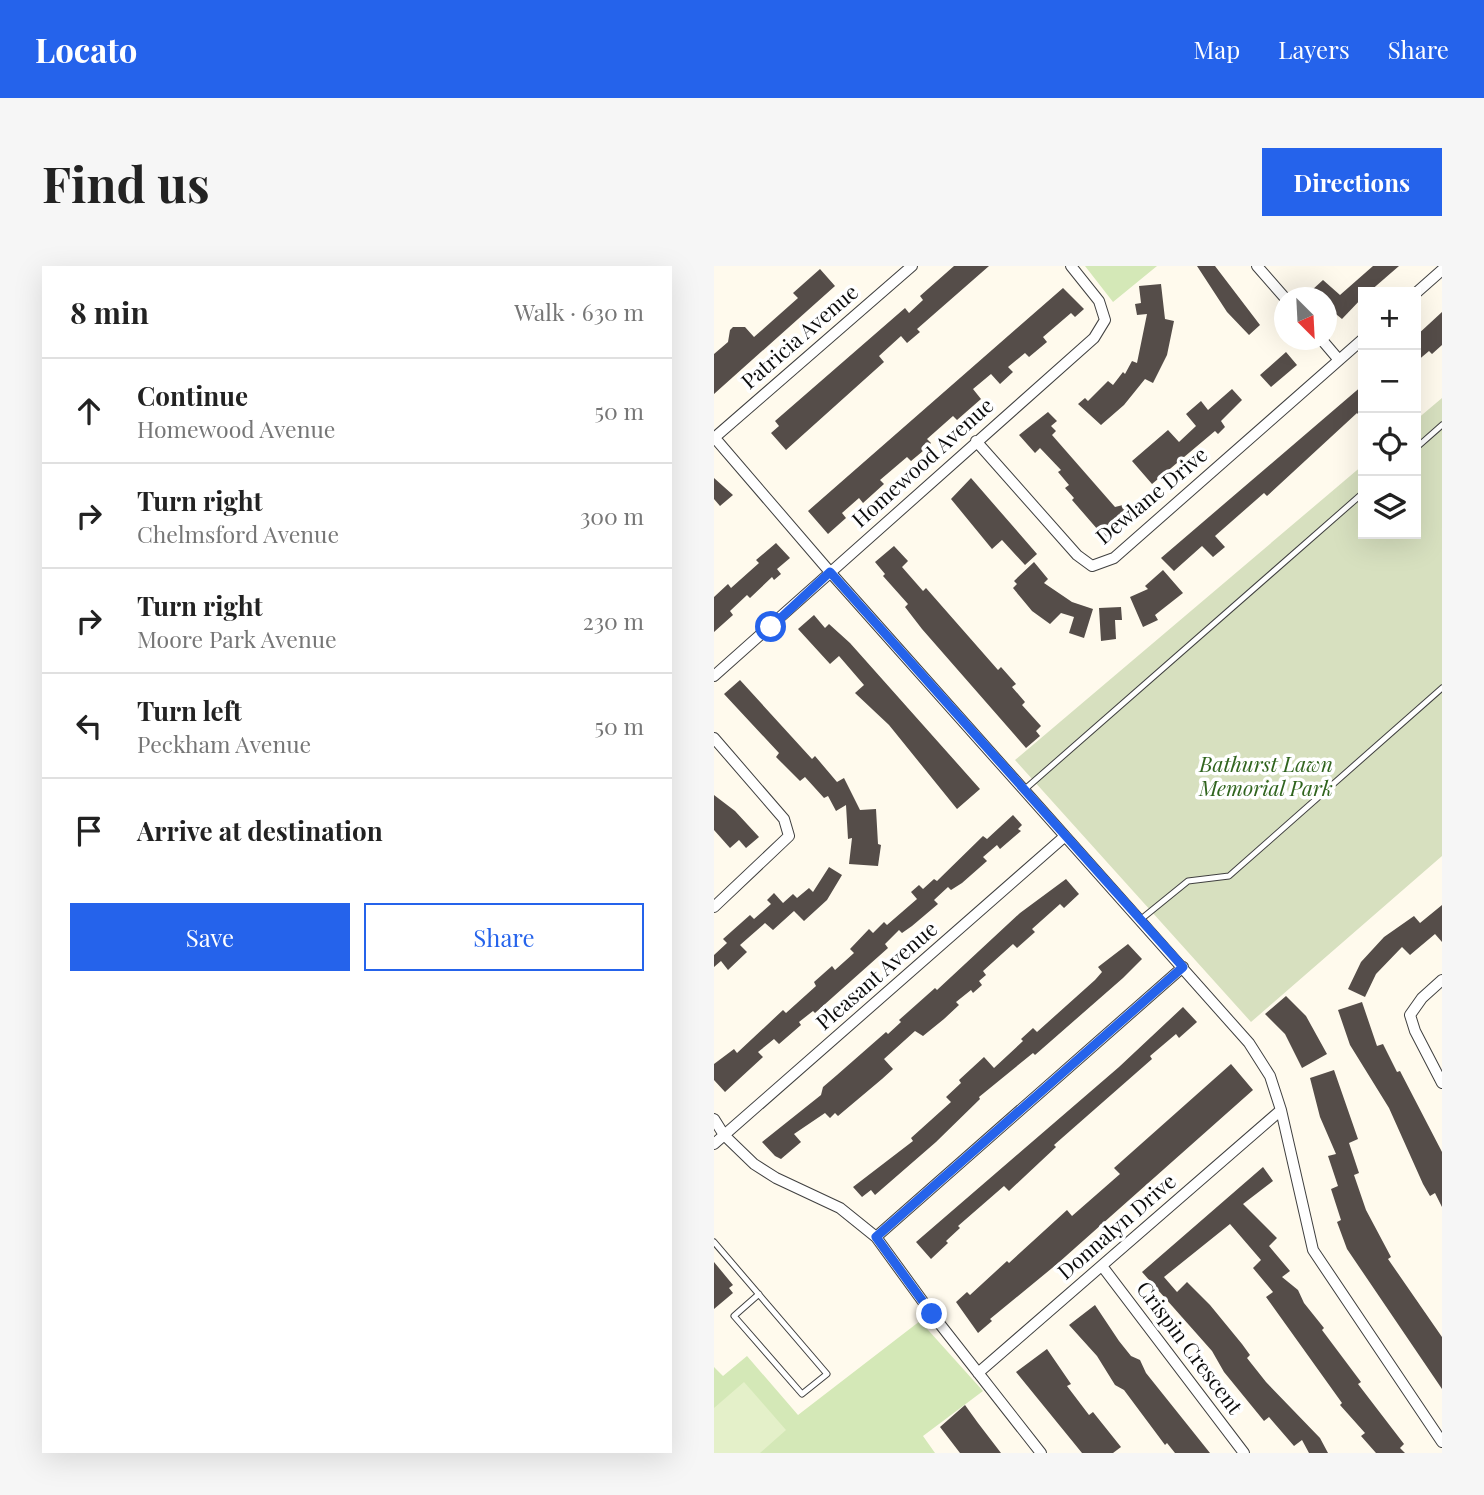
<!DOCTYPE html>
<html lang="en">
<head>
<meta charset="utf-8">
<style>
	:root { --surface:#fff; --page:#f6f6f6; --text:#222; --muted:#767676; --line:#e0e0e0; --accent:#2563eb }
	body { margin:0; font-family:"Playfair Display",serif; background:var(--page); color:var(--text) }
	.controls { position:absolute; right:21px; top:21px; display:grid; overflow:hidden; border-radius:0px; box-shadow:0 7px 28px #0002 }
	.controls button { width:63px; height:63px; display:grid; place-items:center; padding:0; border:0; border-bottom:2px solid var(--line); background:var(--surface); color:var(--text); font:35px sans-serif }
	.compass { position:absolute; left:560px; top:21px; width:63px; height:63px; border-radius:50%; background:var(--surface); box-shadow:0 7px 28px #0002; rotate:156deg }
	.stop { position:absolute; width:21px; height:21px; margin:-16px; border:5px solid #2563eb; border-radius:50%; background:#fff }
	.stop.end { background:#2563eb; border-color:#fff; box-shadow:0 2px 7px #0008 }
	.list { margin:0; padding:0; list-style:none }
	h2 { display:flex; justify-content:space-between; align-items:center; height:91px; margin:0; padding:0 28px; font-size:30px }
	h2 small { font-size:23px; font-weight:400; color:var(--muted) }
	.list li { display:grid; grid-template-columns:46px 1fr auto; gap:21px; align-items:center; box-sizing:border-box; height:105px; padding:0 28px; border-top:2px solid var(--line) }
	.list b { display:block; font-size:26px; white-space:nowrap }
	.list p { margin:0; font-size:23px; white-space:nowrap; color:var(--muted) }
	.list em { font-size:23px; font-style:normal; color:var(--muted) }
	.actions { display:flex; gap:14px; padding:21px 28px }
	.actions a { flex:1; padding:16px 0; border:2px solid var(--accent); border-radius:0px; text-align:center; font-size:24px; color:var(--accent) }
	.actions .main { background:var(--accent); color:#fff }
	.icon { flex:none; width:38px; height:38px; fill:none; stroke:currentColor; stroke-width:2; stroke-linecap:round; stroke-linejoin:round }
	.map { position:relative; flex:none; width:728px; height:1187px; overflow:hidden; border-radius:0px }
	header { display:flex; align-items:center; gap:42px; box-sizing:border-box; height:98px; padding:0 35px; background:var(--accent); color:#fff }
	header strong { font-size:33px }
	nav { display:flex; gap:38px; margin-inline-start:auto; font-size:24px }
	.intro { display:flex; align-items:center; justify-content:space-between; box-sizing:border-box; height:168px; padding:0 42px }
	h1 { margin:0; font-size:49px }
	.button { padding:18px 32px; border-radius:0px; background:var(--accent); color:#fff; font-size:24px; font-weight:700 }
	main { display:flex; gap:42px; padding:0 42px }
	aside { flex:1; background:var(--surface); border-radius:0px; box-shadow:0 7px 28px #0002 }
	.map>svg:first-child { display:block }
	.green { fill:#d4e8b7 }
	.cemetery { fill:#d7e0bf }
	.pitch { fill:#e4f0c9 }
	.building { fill:#554d49 }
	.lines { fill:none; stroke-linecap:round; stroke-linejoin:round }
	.service-casing { stroke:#404040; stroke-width:7 }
	.minor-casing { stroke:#404040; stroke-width:12 }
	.service { stroke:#fff; stroke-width:5 }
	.minor { stroke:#fff; stroke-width:10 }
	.route { stroke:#2563eb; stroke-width:9 }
	.labels { text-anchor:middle; stroke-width:7; stroke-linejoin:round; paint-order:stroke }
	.street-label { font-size:21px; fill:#0d0d0d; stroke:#fff }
	.park-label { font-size:21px; font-style:italic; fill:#30641e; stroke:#fff }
</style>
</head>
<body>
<header>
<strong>Locato</strong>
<nav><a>Map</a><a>Layers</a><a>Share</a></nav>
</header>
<div class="intro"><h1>Find us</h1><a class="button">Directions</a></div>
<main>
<aside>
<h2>8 min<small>Walk · 630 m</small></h2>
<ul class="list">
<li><svg class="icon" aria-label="ahead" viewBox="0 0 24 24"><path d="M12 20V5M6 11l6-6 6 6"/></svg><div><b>Continue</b><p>Homewood Avenue</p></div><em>50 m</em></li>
<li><svg class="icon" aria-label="right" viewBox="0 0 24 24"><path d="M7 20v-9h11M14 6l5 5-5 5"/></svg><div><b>Turn right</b><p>Chelmsford Avenue</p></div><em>300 m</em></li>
<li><svg class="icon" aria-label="right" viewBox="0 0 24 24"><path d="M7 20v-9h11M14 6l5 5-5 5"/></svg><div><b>Turn right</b><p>Moore Park Avenue</p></div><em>230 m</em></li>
<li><svg class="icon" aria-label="left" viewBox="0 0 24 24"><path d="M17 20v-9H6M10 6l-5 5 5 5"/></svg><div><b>Turn left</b><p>Peckham Avenue</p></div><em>50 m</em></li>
<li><svg class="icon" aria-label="arrive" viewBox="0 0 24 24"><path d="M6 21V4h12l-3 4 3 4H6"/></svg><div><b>Arrive at destination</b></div></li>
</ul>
<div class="actions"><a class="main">Save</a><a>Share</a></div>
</aside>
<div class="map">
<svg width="728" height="1187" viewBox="0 0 728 1187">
	<rect width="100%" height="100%" fill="#fffaed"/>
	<path class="green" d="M 371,0 L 443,0 L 399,36 Z
		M 206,1055 L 269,1125 L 209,1170 L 221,1187 L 0,1187 L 0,1101 L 9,1110 L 33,1090 L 84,1149 Z"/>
	<path class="cemetery" d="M 728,132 L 728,590 L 537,756 L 301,494 L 649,199 L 649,268 L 702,268 L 702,154 Z"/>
	<path class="pitch" d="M 30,1116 L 72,1164 L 46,1187 L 0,1187 L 0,1142 Z"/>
	<path class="building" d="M 240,0 L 275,0 L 203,63 L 206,66 L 193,77 L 187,70 L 165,90 L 170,96 L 72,184 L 57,167 L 65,160 L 61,155 L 191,42 L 195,47 L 209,34 L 206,30 Z
		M 483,0 L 501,0 L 546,59 L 535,69 L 513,46 Z
		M 659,0 L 685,0 L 655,26 L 649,26 L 649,31 L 628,53 L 612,40 L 612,32 L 604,32 L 598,24 L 609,14 L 626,29 Z
		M 106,3 L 121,20 L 0,128 L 0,88 L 14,76 L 16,64 L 19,61 L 31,61 L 40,71 L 84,32 L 79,27 Z
		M 447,18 L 451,53 L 460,55 L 453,89 L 439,117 L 431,113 L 410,139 L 387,159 L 364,138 L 371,132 L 374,135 L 394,115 L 399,119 L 409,106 L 411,108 L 418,95 L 423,97 L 433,48 L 423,49 L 421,38 L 427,37 L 425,20 Z
		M 349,22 L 370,43 L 361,51 L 357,47 L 329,71 L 333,76 L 315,91 L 311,87 L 294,101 L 299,106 L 286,118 L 277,108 L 259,123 L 267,133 L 243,154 L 239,150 L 213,173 L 217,177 L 209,185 L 197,195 L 193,191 L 166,214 L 170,218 L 149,237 L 145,232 L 128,247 L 132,252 L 114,268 L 94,245 Z
		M 728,46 L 728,79 L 718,88 L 715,85 L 702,96 L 702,70 Z
		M 572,86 L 583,99 L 557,121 L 546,109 Z
		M 649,119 L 649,154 L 643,147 L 553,230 L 550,227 L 501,270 L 511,281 L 499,291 L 488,280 L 460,305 L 447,292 Z
		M 518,123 L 528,134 L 507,155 L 511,161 L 504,168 L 501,165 L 438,218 L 418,195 L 454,164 L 465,176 L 482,160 L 472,148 L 487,135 L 494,144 Z
		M 334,146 L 343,155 L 337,160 L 342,165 L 338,169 L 401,241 L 409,239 L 417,247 L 391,272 L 358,234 L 360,232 L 351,222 L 355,219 L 344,206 L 347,204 L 326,182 L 321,187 L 305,169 Z
		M 0,212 L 19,229 L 6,240 L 0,233 Z
		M 257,212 L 323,288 L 311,299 L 288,274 L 278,283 L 237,233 Z
		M 62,277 L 76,292 L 63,303 L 67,308 L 60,314 L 58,311 L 36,332 L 33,329 L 16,345 L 19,349 L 0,366 L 0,331 L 14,318 L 17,322 L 45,297 L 42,294 Z
		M 180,280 L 194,295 L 188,301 L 209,325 L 212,322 L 284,404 L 287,401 L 302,418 L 298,421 L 311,436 L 308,439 L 327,460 L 322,465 L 326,470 L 312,482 L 208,363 L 191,341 L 194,338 L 169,310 L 171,308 L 161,296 Z
		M 320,296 L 334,313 L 330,317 L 358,336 L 379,343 L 370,372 L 355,367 L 360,351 L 347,347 L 336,358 L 318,345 L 299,322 L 303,318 L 300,315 Z
		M 449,304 L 469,327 L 441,349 L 444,354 L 429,361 L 416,331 L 434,323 L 431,320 Z
		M 407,341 L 408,354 L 401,354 L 402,373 L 387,375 L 385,342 Z
		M 100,349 L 111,362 L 115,358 L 136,377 L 266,523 L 243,543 L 175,459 L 141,427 L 150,419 L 125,390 L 116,398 L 84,363 Z
		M 26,414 L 98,493 L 101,490 L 123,516 L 130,512 L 146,544 L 162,543 L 164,578 L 167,579 L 164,600 L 135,598 L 138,572 L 134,573 L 132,539 L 122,545 L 114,530 L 110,532 L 91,511 L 86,515 L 62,491 L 65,487 L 10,428 Z
		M 0,529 L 21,545 L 45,571 L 32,582 L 25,574 L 16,582 L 0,564 Z
		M 299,549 L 308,559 L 304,563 L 307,565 L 286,583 L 283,579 L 269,591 L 273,595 L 248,617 L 237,624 L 234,621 L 220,634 L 224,638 L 198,660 L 188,667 L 185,664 L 171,678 L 174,682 L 101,747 L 99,745 L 85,756 L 87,759 L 65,778 L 60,773 L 44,786 L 49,791 L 11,826 L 0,814 L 0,798 L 20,783 L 23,787 L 69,744 L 72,747 L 102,720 L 100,716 L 118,700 L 121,704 L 140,687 L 136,683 L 155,663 L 159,667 L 170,656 L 173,659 L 203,633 L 197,626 L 205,619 L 209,623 L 220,613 L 223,615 L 269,570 L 273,573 Z
		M 115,601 L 128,609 L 113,634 L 90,655 L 80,645 L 59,664 L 51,657 L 26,679 L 33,686 L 14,704 L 7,695 L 0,701 L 0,689 L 13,677 L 9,673 L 36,649 L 40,653 L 57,638 L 53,634 L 60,627 L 69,637 L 79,628 L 83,632 L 95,622 L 99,626 Z
		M 352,613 L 365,628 L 350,642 L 346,638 L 318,663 L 321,666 L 303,682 L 299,678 L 269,705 L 272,709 L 265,715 L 268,719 L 259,727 L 257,724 L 242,736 L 245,739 L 230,753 L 209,770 L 201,765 L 170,793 L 179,803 L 168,813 L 124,850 L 121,847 L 116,852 L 111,847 L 80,868 L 87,876 L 67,893 L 61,890 L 48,876 L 107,829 L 109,821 L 123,809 L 172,766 L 174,768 L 187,756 L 185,754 L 221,722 L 223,724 L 306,647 Z
		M 728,639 L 728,676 L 721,668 L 696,689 L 688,681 L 662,708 L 651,731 L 634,723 L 647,696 L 670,671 L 700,650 L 706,657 Z
		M 414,678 L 428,693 L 409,712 L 321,789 L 319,787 L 265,831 L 266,833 L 222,876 L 161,929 L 157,924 L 148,931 L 139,921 L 199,875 L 197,872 L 237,836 L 232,831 L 247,817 L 245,814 L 270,791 L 280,802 L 309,775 L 307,773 L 319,762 L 323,766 L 381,714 L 388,706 L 384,701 Z
		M 572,730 L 592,750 L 613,788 L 588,802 L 571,768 L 551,748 Z
		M 648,736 L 663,780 L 669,778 L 683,806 L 686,805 L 728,886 L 728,941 L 721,927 L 716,930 L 709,918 L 675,842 L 636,779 L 624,744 Z
		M 469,741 L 483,756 L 465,772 L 462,768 L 436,790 L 438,793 L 340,879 L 342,881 L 295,925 L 290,920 L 244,960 L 246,962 L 232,975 L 234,977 L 217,993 L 202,976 L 405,801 Z
		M 517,798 L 539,824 L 343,998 L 276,1053 L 278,1055 L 264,1067 L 242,1036 L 253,1026 L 256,1029 L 293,995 L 295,997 L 353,944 L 358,950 L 406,908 L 400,902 Z
		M 620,804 L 644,873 L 635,877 L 645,907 L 640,909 L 652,944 L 677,991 L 674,993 L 728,1071 L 728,1123 L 633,983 L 623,956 L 627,954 L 617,923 L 624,920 L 614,890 L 622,888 L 606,851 L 596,812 Z
		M 549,901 L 559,915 L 529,938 L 563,972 L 555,980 L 576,1005 L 568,1011 L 584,1024 L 590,1037 L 610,1062 L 608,1064 L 647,1116 L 644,1118 L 690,1178 L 686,1182 L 691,1187 L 662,1187 L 647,1170 L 651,1167 L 626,1139 L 628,1137 L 552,1031 L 559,1026 L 539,1002 L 547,994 L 516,958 L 450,1011 L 463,1026 L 473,1016 L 496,1039 L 528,1078 L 536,1089 L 533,1092 L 552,1116 L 606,1172 L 614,1187 L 595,1187 L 588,1174 L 580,1180 L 555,1151 L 550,1155 L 510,1106 L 498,1085 L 428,1006 Z
		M 0,996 L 19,1019 L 15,1022 L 19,1027 L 0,1043 Z
		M 381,1039 L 405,1075 L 417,1090 L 426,1094 L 432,1107 L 496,1187 L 461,1187 L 453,1177 L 451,1179 L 410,1124 L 401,1119 L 383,1090 L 355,1059 Z
		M 333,1083 L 357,1118 L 353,1120 L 375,1149 L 379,1146 L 407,1181 L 399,1187 L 368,1187 L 302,1106 Z
		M 251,1139 L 264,1157 L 287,1187 L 246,1187 L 226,1161 Z"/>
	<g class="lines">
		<defs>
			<path id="service" d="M 702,182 L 728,159
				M 310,524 L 649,227
				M 426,654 L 474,615 L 515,610 L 728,422
				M 0,976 L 113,1108 L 88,1128 L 20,1050 L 45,1028"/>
			<path id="minor" d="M 543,0 L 571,32
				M 702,27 L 728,4
				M 608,74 L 625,94
				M 0,171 L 116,306 L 535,777 L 556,810 L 567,844 L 599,984 L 728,1176
				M 0,172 L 198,0
				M 262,175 L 363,289 L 378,300 L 400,292 L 649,73
				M 0,410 L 380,72 L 391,54 L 385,35 L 357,0
				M 0,472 L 70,553 L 75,570 L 0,641
				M 728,714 L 708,732 L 696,749 L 701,765 L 728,817
				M 0,853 L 10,869 L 40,898 L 62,912 L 126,942 L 162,971 L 218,1048 L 327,1187
				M 0,878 L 350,571
				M 162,971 L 469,701
				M 388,1000 L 530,1187
				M 264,1107 L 567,844"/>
		</defs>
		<use href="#service" class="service-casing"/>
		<use href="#minor" class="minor-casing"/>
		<use href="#service" class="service"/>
		<use href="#minor" class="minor"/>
	</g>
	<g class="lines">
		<path class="route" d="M 57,361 L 116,306 L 469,701 L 162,971 L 218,1048"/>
	</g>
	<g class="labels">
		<g class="street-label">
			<text transform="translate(86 71) rotate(-41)" y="7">Patricia Avenue</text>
			<text transform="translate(209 197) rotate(-42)" y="7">Homewood Avenue</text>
			<text transform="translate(438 230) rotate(-40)" y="7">Dewlane Drive</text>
			<text transform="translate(163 710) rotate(-41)" y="7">Pleasant Avenue</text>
			<text transform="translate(403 961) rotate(-41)" y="7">Donnalyn Drive</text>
			<text transform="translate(475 1082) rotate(53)" y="7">Crispin Crescent</text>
		</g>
		<g class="park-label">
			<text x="552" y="506">Bathurst Lawn<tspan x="552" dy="24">Memorial Park</tspan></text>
		</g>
	</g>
</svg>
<div class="controls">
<button>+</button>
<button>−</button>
<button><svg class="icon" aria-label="locate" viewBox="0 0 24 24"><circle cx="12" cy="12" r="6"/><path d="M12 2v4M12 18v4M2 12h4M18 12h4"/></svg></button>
<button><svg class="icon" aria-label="layers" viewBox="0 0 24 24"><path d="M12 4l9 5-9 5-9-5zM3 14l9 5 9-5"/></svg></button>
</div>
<svg class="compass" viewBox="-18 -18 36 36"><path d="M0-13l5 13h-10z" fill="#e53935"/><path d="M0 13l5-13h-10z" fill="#767676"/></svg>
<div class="stop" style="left:57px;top:361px"></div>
<div class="stop end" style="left:218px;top:1048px"></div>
</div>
</main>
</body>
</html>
